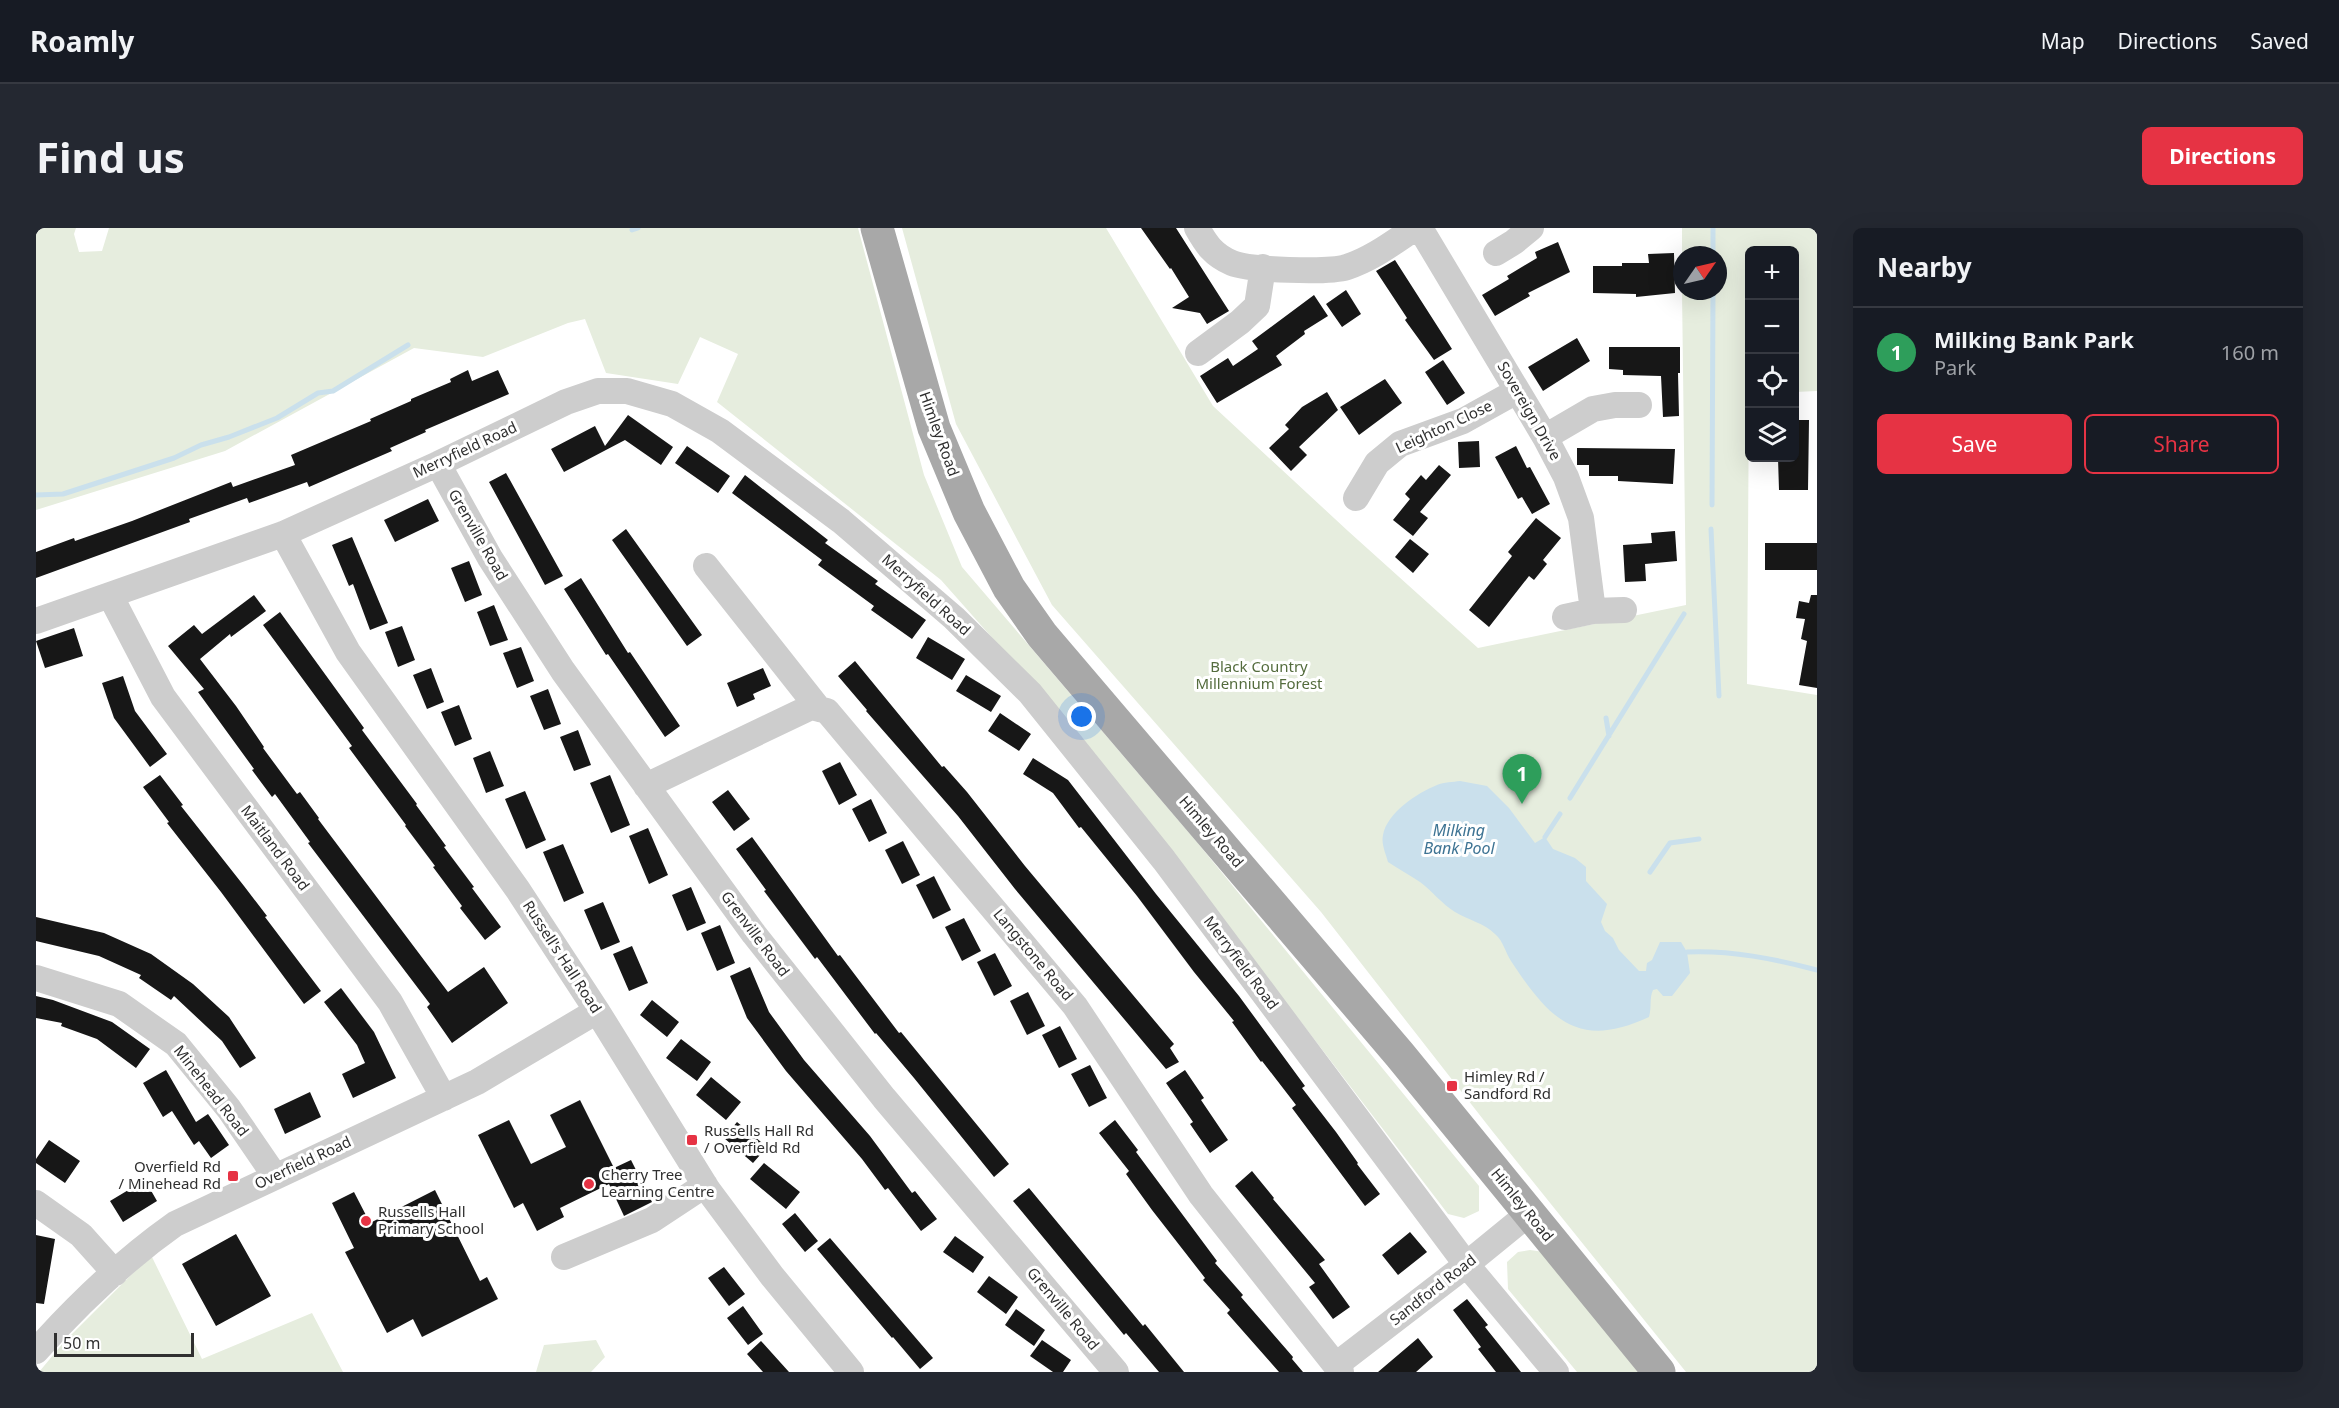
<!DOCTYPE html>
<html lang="en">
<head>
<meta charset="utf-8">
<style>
	:root { --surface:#171b24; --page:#242831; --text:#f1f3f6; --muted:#9ea1a6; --line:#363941; --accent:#e63344 }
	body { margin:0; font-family:"Noto Sans",sans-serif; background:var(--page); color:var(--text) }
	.controls { position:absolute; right:18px; top:18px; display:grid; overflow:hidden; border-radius:9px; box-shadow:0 6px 24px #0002 }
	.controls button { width:54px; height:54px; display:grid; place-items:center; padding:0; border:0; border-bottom:2px solid var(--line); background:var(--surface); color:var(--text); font:30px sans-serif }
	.compass { position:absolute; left:1637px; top:18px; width:54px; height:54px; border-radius:50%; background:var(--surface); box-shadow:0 6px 24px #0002; rotate:56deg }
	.scale { position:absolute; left:18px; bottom:15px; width:140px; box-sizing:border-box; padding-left:6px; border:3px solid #303030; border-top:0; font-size:16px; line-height:21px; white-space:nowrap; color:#303030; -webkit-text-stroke:4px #fff; paint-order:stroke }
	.you { position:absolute; left:1046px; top:489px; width:21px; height:21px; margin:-15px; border:4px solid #fff; border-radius:50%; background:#1a73e8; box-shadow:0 0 0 9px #1a73e833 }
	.badge { display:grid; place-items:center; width:39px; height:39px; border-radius:50%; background:var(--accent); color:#fff; font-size:20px; font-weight:700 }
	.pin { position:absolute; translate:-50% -50px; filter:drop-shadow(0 2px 3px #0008) }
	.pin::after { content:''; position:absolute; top:32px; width:21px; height:18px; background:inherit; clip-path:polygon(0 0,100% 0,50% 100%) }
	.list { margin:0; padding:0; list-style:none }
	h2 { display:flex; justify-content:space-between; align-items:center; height:78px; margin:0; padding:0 24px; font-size:26px }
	h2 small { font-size:20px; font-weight:400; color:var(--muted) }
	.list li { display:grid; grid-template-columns:39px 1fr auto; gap:18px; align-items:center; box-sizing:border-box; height:90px; padding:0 24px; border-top:2px solid var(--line) }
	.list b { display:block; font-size:22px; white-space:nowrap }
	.list p { margin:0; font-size:20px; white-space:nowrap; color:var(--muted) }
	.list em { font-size:20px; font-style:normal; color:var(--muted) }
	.actions { display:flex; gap:12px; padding:18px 24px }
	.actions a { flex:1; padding:14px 0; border:2px solid var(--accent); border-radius:9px; text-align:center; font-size:21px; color:var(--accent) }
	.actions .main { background:var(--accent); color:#fff }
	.icon { flex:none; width:33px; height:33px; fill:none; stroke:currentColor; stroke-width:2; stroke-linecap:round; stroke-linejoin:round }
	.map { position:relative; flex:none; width:1781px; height:1144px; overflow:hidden; border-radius:9px }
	header { display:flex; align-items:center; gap:36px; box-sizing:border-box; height:84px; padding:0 30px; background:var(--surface); border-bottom:2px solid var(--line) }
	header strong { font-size:28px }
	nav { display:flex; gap:33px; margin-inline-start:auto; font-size:21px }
	.intro { display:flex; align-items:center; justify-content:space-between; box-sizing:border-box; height:144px; padding:0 36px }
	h1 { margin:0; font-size:42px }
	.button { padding:15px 27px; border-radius:9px; background:var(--accent); color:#fff; font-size:21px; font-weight:700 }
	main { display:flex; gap:36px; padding:0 36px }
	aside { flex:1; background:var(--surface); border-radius:9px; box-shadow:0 6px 24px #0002 }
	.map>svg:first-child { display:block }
	.green { fill:#e6edde }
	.water { fill:#cae0ec }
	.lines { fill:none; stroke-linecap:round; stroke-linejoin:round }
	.stream { stroke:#cae0ec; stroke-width:5 }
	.building { fill:#171717 }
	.minor { stroke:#cdcdcd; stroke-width:26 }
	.major { stroke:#a8a8a8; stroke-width:33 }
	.poi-dot { fill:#e63344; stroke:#fff; stroke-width:2 }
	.labels { text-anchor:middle; stroke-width:6; stroke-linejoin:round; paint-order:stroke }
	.street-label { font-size:15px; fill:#303030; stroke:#fff }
	.park-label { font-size:15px; fill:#546c3d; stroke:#fff }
	.poi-label { font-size:15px; fill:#303030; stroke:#fff; text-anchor:start }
	.water-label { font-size:16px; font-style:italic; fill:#3d7393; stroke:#fff }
</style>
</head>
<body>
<header>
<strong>Roamly</strong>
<nav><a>Map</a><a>Directions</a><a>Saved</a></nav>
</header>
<div class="intro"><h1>Find us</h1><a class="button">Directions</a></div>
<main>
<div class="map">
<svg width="1781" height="1144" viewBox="0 0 1781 1144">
	<rect width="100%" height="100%" fill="#fff"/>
	<path class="green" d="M 0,0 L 40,0 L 38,6 L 43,24 L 66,23 L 73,0 L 822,0 L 888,247 L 926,339 L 1160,613 L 1443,958 L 1443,983 L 1428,990 L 1412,986 L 1265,794 L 989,447 L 905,352 L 681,174 L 702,126 L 664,109 L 642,156 L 570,145 L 549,91 L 532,95 L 447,129 L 378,120 L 189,223 L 0,282 Z
		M 866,0 L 1070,0 L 1177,178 L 1312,303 L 1442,420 L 1650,377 L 1646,63 L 1682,63 L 1682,27 L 1646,27 L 1646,33 L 1646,0 L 1781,0 L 1781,163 L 1759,164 L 1758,22 L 1714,22 L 1711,456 L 1781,467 L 1781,1144 L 1650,1144 L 1457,904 L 1285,684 L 1016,377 L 920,196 Z
		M 1494,1022 L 1508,1024 L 1605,1144 L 1541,1144 L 1472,1061 L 1471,1034 L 1482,1024 Z
		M 115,1027 L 166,1131 L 276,1085 L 307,1144 L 3,1144 L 28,1114 Z
		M 560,1112 L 569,1129 L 555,1144 L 500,1144 L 508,1117 Z"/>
	<path class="water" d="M 1424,553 L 1451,558 L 1473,580 L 1499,615 L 1509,609 L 1517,621 L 1539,630 L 1550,639 L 1550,653 L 1571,676 L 1565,694 L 1569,703 L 1577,710 L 1583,722 L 1603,743 L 1610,743 L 1611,735 L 1616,732 L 1624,714 L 1645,714 L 1651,724 L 1654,745 L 1636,768 L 1627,768 L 1621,761 L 1617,762 C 1613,771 1616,779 1613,789 C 1542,822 1514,792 1475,733 C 1469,724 1468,714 1459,706 C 1448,695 1432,692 1419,684 C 1406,676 1396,663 1384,654 C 1374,647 1362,641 1352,634 C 1350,626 1345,616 1347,607 C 1351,585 1381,565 1401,557 C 1408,554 1417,554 1424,553 Z"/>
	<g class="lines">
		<path class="stream" d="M 596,2 L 602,0
			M 1677,27 L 1677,0
			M 0,267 L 27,266 L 138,230 L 165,217 L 193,209 L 241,190 L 282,165 L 297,163 L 372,117
			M 1676,277 L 1677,63
			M 1675,301 L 1683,468
			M 1570,490 L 1573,508
			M 1534,570 L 1648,386
			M 1509,609 L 1524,586
			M 1614,644 L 1634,615 L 1663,611
			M 1651,724 C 1695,722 1739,731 1781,742"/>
	</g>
	<path class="building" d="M 1105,0 L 1140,0 L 1193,83 L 1171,96 L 1164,85 L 1136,80 L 1153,69 L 1135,40 L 1134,41 Z
		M 1522,14 L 1534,44 L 1492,65 L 1494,68 L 1459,88 L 1446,67 L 1473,51 L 1471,48 L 1501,30 L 1499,24 Z
		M 1638,25 L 1639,65 L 1600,69 L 1600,66 L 1557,65 L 1557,38 L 1586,38 L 1586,35 L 1613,35 L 1612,26 Z
		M 1359,32 L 1416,121 L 1398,132 L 1369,92 L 1371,90 L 1340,43 Z
		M 1310,62 L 1325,86 L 1306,99 L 1290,76 Z
		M 1278,67 L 1292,88 L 1268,103 L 1269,106 L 1240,128 L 1246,137 L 1181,175 L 1164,148 L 1192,130 L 1197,138 L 1222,121 L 1216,113 Z
		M 1541,110 L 1554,133 L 1507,163 L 1492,139 Z
		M 1573,119 L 1644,119 L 1644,145 L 1642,145 L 1643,188 L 1627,189 L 1625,148 L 1587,147 L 1587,142 L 1573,141 Z
		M 1407,132 L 1429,165 L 1411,177 L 1389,144 Z
		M 432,142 L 436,153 L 462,142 L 473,166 L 389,202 L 390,204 L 354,220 L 356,223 L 273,259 L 271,254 L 213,275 L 211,270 L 153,291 L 154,294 L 0,350 L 0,324 L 38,310 L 39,313 L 96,293 L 195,254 L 197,259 L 259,237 L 255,227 L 335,193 L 334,191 L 375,173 L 375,171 L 415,154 L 414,151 Z
		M 1349,151 L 1366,175 L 1323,207 L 1304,179 Z
		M 1291,164 L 1302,182 L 1263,219 L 1271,227 L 1255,243 L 1233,220 L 1253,201 L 1249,197 L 1266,179 Z
		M 592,187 L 637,219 L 625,237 L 589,212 L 528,244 L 515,221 L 559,198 L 569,218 Z
		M 1758,192 L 1773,192 L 1772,262 L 1743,262 L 1742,230 L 1758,230 Z
		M 1443,213 L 1444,239 L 1423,240 L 1422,214 Z
		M 651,218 L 694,248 L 682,265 L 639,235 Z
		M 1480,218 L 1491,240 L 1494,239 L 1514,276 L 1496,286 L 1486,269 L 1482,271 L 1459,229 Z
		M 1541,220 L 1639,221 L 1637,256 L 1582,253 L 1582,248 L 1553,248 L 1553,237 L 1541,237 Z
		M 1403,237 L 1415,247 L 1384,284 L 1392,290 L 1377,308 L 1357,292 L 1374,271 L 1369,266 L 1385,247 L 1390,252 Z
		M 470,245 L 527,348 L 509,357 L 453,254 Z
		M 709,247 L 792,312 L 789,315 L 842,353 L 839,356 L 890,392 L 876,411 L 835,382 L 838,378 L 782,337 L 786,332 L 696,265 Z
		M 392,271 L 403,293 L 359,314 L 348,292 Z
		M 1500,290 L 1525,310 L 1507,332 L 1511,336 L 1498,352 L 1493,348 L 1453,399 L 1433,382 L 1476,328 L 1472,324 Z
		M 590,301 L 666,407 L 651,418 L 576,312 Z
		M 1639,303 L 1641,333 L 1609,336 L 1610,353 L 1589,354 L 1587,317 L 1616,315 L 1615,305 Z
		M 316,309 L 352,395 L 334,402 L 317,356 L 313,358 L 296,317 Z
		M 1374,311 L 1393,326 L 1377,345 L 1359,329 Z
		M 1729,315 L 1781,315 L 1781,342 L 1729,342 Z
		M 433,333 L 446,367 L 429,374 L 415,340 Z
		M 545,350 L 592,425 L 594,424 L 644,498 L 629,509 L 572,426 L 570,427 L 528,361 Z
		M 218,367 L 230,383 L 195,409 L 194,406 L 164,431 L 200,478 L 228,519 L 227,520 L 261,566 L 264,564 L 283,590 L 282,591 L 412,764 L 448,739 L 472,775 L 416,815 L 391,779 L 394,776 L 272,615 L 274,614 L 239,566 L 236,569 L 216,542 L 218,541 L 162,464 L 168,461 L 132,418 L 158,397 L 166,406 Z
		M 1775,367 L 1781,367 L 1781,460 L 1763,457 L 1771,413 L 1765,411 L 1769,391 L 1760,390 L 1763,373 L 1773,375 Z
		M 458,377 L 472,412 L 454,418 L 441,384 Z
		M 244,384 L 328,500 L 326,502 L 381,576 L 380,577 L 410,618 L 408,619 L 438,659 L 436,660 L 465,699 L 449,712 L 424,680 L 426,678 L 397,639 L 399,638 L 369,598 L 370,597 L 313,520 L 316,518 L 227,397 Z
		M 366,398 L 379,432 L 362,439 L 349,404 Z
		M 38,400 L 47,428 L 9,440 L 0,413 Z
		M 892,409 L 929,431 L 916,452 L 880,430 Z
		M 485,419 L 498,453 L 481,460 L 467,425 Z
		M 819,433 L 906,539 L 908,538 L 931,564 L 989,638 L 1138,816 L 1134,820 L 1143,834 L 1130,841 L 979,661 L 922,588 L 830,483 L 831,482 L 802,448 Z
		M 395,440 L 408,474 L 391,481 L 377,447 Z
		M 727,440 L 735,458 L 717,466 L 719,471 L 701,479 L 691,455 Z
		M 930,447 L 965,468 L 955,484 L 920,463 Z
		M 87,448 L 99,483 L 131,526 L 114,539 L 78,490 L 66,455 Z
		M 512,461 L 525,496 L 508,502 L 494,468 Z
		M 423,477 L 436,511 L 419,518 L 405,484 Z
		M 964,485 L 995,506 L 983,523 L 952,503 Z
		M 542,502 L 555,537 L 538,543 L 524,509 Z
		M 454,523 L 468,558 L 450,565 L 437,530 Z
		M 997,530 L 1032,552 L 1120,666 L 1203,768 L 1269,858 L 1266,860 L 1300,904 L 1322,935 L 1321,936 L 1344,966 L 1329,978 L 1256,880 L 1260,877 L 1226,833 L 1225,834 L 1196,794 L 1198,793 L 1158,744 L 1101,668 L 1045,599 L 1043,600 L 1017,565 L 987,546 Z
		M 804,534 L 821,567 L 803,577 L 786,543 Z
		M 124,547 L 147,577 L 145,578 L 208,658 L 231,688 L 229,689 L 285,763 L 268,776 L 185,664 L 131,595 L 133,594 L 107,559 Z
		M 574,547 L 594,597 L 575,605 L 554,555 Z
		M 692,562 L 714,591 L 698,603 L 676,574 Z
		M 489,563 L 510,612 L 490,621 L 469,571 Z
		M 835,571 L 851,605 L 833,614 L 816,581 Z
		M 612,600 L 632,647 L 613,656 L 593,608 Z
		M 716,609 L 802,728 L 804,727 L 863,805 L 865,804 L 973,936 L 958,949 L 878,850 L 840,805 L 839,806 L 781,729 L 779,731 L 728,663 L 730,662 L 700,621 Z
		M 867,613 L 884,647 L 866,656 L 849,622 Z
		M 527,616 L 548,665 L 528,674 L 507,624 Z
		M 898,648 L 915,682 L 897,691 L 880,657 Z
		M 655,659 L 670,695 L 651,703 L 636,667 Z
		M 567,674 L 584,714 L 565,722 L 548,682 Z
		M 0,689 L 68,705 L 115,726 L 157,756 L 193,789 L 220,830 L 204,840 L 186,813 L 138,768 L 135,772 L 103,750 L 105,747 L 63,728 L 0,713 Z
		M 928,690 L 945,723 L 926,733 L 909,699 Z
		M 684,697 L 699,735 L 681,743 L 665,705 Z
		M 596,718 L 612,755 L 593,763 L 577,726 Z
		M 959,725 L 976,758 L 958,768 L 941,734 Z
		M 714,739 L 733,784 L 768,832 L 834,908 L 876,965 L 879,963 L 901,991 L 885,1003 L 852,960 L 849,962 L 826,931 L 750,843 L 711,790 L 694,748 Z
		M 305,760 L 338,804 L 360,850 L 317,870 L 306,846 L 329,835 L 321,817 L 288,774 Z
		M 992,764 L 1009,798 L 991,807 L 974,773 Z
		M 0,768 L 17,772 L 76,794 L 114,821 L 100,840 L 61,811 L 25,798 L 26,795 L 0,790 Z
		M 616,772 L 643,794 L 631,809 L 604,787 Z
		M 1024,798 L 1041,831 L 1023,840 L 1006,807 Z
		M 645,811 L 675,834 L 661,853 L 630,830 Z
		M 1054,837 L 1071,870 L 1053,879 L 1035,846 Z
		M 130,842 L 160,894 L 172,886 L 193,917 L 175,930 L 163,913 L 158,917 L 136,883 L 127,889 L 107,855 Z
		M 1149,842 L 1168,870 L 1165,872 L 1192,912 L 1174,925 L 1154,896 L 1157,894 L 1130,855 Z
		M 675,849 L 705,874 L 690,892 L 660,867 Z
		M 274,864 L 285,889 L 249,906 L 238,881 Z
		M 544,872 L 578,940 L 595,932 L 616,974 L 588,988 L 573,956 L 524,980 L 528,989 L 501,1003 L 487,975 L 478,980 L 442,907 L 473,892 L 495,936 L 530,919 L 514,887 Z
		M 1079,892 L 1102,922 L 1100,924 L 1181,1033 L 1179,1035 L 1207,1067 L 1205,1069 L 1257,1129 L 1256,1131 L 1267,1144 L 1243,1144 L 1191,1085 L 1194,1082 L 1167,1052 L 1169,1050 L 1116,982 L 1090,946 L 1093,943 L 1063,905 Z
		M 701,894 L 731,919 L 717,935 L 688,910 Z
		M 13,912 L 44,933 L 29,955 L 0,935 L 0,931 Z
		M 728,935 L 764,964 L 750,981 L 714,951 Z
		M 1216,943 L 1238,970 L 1237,971 L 1289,1032 L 1283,1036 L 1314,1079 L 1297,1091 L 1273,1059 L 1279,1055 L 1199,958 Z
		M 109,952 L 121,973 L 87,994 L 74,973 Z
		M 993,960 L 1107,1098 L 1109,1096 L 1148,1144 L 1123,1144 L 1090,1105 L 1088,1107 L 977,973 Z
		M 399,962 L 444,1053 L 451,1049 L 462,1071 L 386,1109 L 377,1091 L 351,1105 L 309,1024 L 318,1020 L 296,975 L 318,964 L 334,995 Z
		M 759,985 L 782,1013 L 769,1024 L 746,996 Z
		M 1374,1004 L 1391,1024 L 1362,1047 L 1346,1027 Z
		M 200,1006 L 235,1068 L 180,1098 L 146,1036 Z
		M 0,1007 L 19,1011 L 8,1076 L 0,1075 Z
		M 919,1008 L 948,1029 L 937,1045 L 907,1024 Z
		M 794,1010 L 897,1130 L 884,1141 L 857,1109 L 856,1110 L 781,1021 Z
		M 688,1039 L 709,1066 L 693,1078 L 672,1050 Z
		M 953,1048 L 982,1069 L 970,1086 L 941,1064 Z
		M 1431,1071 L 1452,1097 L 1449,1099 L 1485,1144 L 1460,1144 L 1442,1121 L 1445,1119 L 1417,1082 Z
		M 707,1078 L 727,1106 L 712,1117 L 691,1090 Z
		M 980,1081 L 1009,1102 L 998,1118 L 969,1097 Z
		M 1382,1110 L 1397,1129 L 1380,1144 L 1342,1144 Z
		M 1006,1112 L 1035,1132 L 1027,1144 L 1017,1144 L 994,1128 Z
		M 725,1113 L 753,1144 L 727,1144 L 711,1126 Z"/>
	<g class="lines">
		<path class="minor" d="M 1161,0 C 1170,16 1177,27 1196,35 C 1213,42 1292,45 1311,39 C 1336,31 1358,14 1379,0
			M 1384,0 L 1509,209 L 1530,249 L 1545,290 L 1557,383
			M 1460,25 L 1478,14 L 1495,0
			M 1162,125 L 1204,94 L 1221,78 L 1227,39
			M 1509,209 L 1557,181 L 1579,177 L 1603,177
			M 402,236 L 454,330 L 527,443 L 718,706 L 848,870 L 1080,1144
			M 1320,270 L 1341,235 L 1364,216 L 1427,193 L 1481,163
			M 247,306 L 312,424 L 482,662 L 561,783 L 672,962 L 736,1048 L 815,1144
			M 670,338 L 783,481
			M 74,367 L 127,469 L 354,774 L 408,870
			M 1529,389 L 1557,383 L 1588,382
			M 0,393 L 247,306 L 402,236 L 530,174 L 562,163 L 591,163 L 636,176 L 684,203 L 805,293 L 918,390 L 994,465 L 1128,632 L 1430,1036 L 1520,1144
			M 610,558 L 775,479 L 791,483 L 1039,778 L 1165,967 L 1305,1144
			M 0,750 L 83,776 L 140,816 L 193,881 L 239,948
			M 0,975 L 45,1007 L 79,1045
			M 528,1029 L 616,992 L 669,957
			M 0,1123 C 42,1076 88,1032 139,996 L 441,854 L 561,783
			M 1300,1137 L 1421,1044 L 1492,986"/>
		<path class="major" d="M 841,0 L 898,200 L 933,284 L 973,360 L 1006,407 L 1364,827 L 1623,1144"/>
	</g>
	<g class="poi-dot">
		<rect x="1410" y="852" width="12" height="12" rx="3"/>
		<rect x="650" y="906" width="12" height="12" rx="3"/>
		<rect x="191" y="942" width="12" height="12" rx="3"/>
		<circle cx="553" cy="956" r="6"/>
		<circle cx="330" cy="993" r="6"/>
	</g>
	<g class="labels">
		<g class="street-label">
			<text transform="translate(1493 183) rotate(60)" y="5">Sovereign Drive</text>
			<text transform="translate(1408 199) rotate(-25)" y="5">Leighton Close</text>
			<text transform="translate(903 206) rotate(70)" y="5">Himley Road</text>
			<text transform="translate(429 222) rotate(-25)" y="5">Merryfield Road</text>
			<text transform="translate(442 307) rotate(60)" y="5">Grenville Road</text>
			<text transform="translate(890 367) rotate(42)" y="5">Merryfield Road</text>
			<text transform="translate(1175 604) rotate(49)" y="5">Himley Road</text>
			<text transform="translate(239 620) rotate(53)" y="5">Maitland Road</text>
			<text transform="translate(719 706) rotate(53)" y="5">Grenville Road</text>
			<text transform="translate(997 727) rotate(50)" y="5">Langstone Road</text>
			<text transform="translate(526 729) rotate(57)" y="5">Russell's Hall Road</text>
			<text transform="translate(1205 735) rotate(53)" y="5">Merryfield Road</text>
			<text transform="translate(175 863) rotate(52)" y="5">Minehead Road</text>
			<text transform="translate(267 935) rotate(-25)" y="5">Overfield Road</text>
			<text transform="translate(1486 977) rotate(51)" y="5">Himley Road</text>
			<text transform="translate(1397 1062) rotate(-38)" y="5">Sandford Road</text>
			<text transform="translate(1027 1081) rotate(50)" y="5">Grenville Road</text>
		</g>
		<g class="park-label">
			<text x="1223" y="444">Black Country<tspan x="1223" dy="17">Millennium Forest</tspan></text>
		</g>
		<g class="poi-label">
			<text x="1428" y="854">Himley Rd /<tspan x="1428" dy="17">Sandford Rd</tspan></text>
			<text x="668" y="908">Russells Hall Rd<tspan x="668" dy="17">/ Overfield Rd</tspan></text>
			<text x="185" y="944" text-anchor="end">Overfield Rd<tspan x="185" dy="17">/ Minehead Rd</tspan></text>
			<text x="565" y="952">Cherry Tree<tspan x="565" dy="17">Learning Centre</tspan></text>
			<text x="342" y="989">Russells Hall<tspan x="342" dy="17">Primary School</tspan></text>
		</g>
		<g class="water-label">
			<text x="1423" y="608">Milking<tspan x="1423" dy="18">Bank Pool</tspan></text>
		</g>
	</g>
</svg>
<div class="controls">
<button>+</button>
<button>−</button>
<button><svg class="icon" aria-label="locate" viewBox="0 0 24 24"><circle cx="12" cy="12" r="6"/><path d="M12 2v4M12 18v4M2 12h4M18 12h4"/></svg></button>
<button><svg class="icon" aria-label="layers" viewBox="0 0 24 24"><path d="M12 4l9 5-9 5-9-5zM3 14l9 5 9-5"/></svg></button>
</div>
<svg class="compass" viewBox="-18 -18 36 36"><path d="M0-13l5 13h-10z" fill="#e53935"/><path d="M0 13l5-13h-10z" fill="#9ea1a6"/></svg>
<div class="scale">50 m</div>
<div class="you"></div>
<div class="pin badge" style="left:1486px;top:576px;background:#2e9e5b">1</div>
</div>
<aside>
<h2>Nearby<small></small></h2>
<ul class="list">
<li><span class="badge" style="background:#2e9e5b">1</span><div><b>Milking Bank Park</b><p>Park</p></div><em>160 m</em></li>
</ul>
<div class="actions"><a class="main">Save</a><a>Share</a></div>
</aside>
</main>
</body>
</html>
